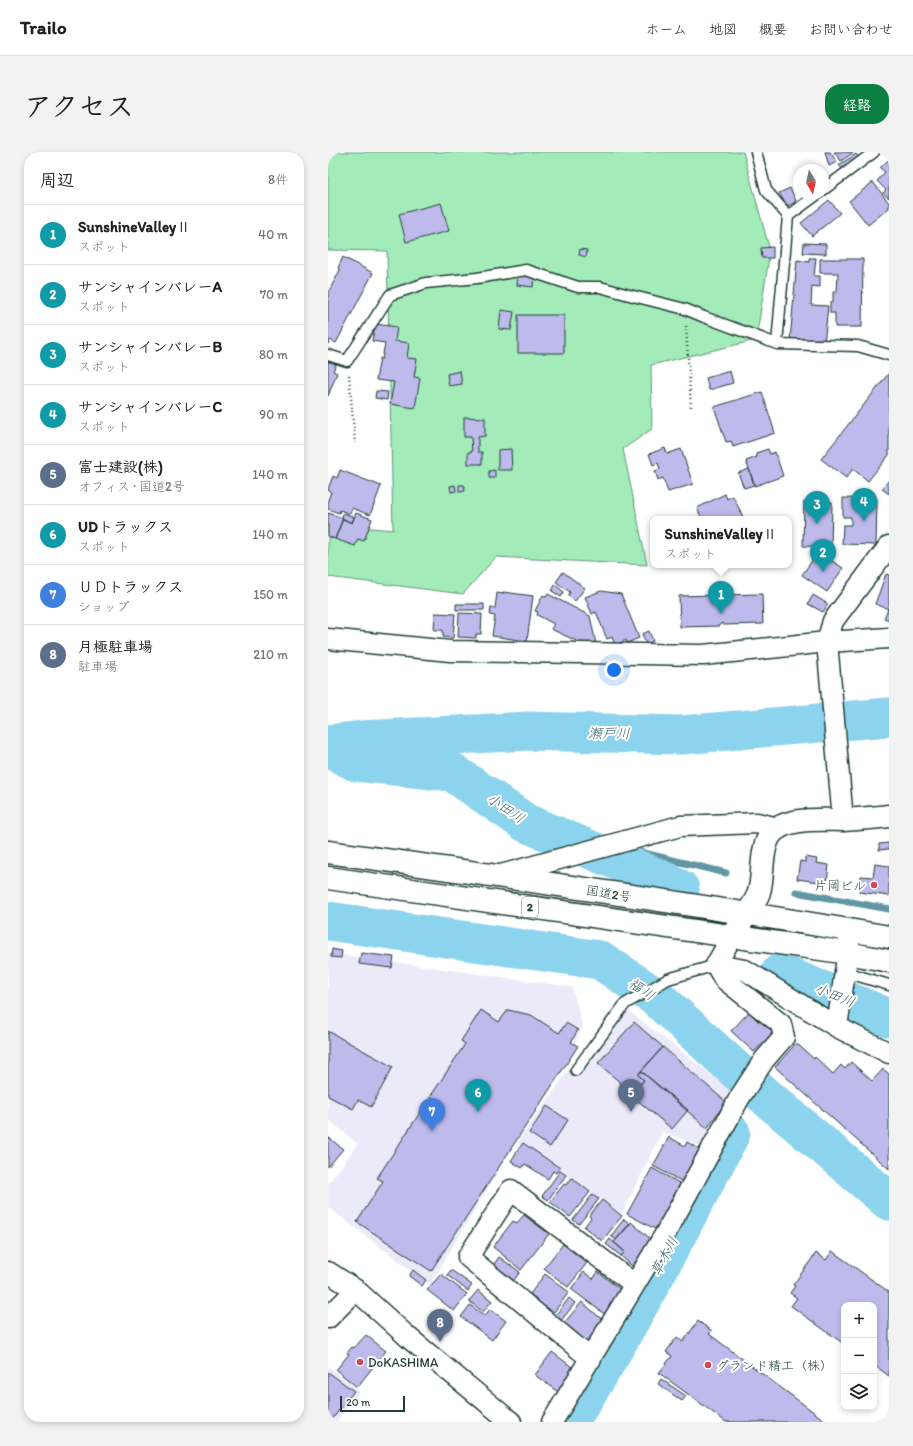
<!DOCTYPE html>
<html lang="ja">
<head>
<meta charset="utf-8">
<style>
	:root { --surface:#fff; --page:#f2f2f2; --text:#202124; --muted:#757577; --line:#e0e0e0; --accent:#0b8043 }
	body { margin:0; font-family:Itim,"Klee One",sans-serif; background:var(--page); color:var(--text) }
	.controls { position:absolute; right:12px; bottom:12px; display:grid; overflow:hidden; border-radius:8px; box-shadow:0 2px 6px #0003 }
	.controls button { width:36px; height:36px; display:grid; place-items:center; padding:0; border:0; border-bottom:1px solid var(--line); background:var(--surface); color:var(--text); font:20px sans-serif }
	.compass { position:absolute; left:465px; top:12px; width:36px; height:36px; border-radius:50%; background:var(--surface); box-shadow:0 2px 6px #0003; rotate:171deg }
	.scale { position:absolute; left:12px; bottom:10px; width:65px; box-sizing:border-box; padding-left:4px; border:2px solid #1f3d34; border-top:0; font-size:11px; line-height:14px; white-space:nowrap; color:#1f3d34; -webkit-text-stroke:3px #fff; paint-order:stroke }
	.you { position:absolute; left:286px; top:518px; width:14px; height:14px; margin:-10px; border:3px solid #fff; border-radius:50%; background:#1a73e8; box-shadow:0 0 0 6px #1a73e833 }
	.badge { display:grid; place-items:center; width:26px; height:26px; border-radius:50%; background:var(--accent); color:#fff; font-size:13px; font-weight:700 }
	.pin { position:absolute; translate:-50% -33px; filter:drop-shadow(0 1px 2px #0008) }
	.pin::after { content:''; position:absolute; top:21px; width:14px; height:12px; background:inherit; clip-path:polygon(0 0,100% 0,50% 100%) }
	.popup { position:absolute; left:322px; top:364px; width:142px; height:52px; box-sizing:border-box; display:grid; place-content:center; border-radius:8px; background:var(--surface); filter:drop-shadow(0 1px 3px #0005); font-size:13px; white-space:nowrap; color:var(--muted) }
	.popup b { font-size:15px; color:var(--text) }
	.popup::after { content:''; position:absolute; left:50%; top:100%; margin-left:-8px; border:8px solid transparent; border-top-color:var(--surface) }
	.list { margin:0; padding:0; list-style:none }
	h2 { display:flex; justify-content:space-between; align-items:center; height:52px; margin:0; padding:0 16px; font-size:17px }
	h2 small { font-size:13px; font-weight:400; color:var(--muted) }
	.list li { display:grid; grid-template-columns:26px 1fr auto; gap:12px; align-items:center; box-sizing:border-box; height:60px; padding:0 16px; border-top:1px solid var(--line) }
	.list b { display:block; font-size:15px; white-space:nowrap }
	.list p { margin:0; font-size:13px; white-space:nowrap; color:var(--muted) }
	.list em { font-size:13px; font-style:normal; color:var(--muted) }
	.icon { flex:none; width:22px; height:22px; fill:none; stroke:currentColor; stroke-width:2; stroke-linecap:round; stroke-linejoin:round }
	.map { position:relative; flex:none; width:561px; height:1270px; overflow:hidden; border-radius:16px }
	header { display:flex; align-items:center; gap:24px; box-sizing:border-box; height:56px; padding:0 20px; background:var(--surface); border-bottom:1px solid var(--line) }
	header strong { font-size:19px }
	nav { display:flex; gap:22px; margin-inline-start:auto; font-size:14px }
	.intro { display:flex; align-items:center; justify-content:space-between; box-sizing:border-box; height:96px; padding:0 24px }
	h1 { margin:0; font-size:28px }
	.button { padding:10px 18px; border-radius:16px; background:var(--accent); color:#fff; font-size:14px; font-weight:700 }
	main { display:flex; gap:24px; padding:0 24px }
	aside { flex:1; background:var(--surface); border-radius:16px; box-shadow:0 2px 6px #0003 }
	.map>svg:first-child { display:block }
	.built { fill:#eceaf9 }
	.green { fill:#a3ecba; stroke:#619477 }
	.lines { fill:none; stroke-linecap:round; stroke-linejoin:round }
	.stream { stroke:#6097a3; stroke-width:7 }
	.river { stroke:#8cd3ed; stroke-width:39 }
	.building { fill:#bebaec; stroke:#1f3d34 }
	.lane-casing { stroke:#1f3d34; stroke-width:13 }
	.street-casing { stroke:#1f3d34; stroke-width:23 }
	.secondary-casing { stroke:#1f3d34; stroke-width:25 }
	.highway-casing { stroke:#1f3d34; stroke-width:25 }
	.path { stroke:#1f3d34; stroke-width:2.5; stroke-dasharray:1 3; stroke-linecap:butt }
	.lane { stroke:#fff; stroke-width:10 }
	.street { stroke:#fff; stroke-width:20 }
	.secondary { stroke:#fff; stroke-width:22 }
	.highway { stroke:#fff; stroke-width:22 }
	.poi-dot { fill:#d1495b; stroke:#fff; stroke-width:1.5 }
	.labels { text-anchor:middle; stroke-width:4; stroke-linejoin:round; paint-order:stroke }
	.shield { fill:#fff; stroke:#627771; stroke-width:1 }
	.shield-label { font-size:12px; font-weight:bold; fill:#1f3d34 }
	.poi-label { font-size:13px; fill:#1f3d34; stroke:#fff; text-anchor:start }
	.street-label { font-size:13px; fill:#1f3d34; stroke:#fff }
	.water-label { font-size:14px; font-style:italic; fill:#3a6262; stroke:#fff }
</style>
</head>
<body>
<header>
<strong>Trailo</strong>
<nav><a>ホーム</a><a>地図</a><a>概要</a><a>お問い合わせ</a></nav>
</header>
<div class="intro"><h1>アクセス</h1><a class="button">経路</a></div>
<main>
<aside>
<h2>周辺<small>8件</small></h2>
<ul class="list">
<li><span class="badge" style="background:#0f9aa8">1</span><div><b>SunshineValleyⅡ</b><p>スポット</p></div><em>40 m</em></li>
<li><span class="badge" style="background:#0f9aa8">2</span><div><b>サンシャインバレーA</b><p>スポット</p></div><em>70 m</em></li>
<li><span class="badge" style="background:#0f9aa8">3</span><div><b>サンシャインバレーB</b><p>スポット</p></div><em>80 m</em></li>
<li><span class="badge" style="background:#0f9aa8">4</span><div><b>サンシャインバレーC</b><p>スポット</p></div><em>90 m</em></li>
<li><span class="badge" style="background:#5c6f8a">5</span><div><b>富士建設(株)</b><p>オフィス · 国道2号</p></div><em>140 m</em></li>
<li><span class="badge" style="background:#0f9aa8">6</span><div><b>UDトラックス</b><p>スポット</p></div><em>140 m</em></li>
<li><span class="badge" style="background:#3f7fe0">7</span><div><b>ＵＤトラックス</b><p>ショップ</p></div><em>150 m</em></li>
<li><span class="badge" style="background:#5c6f8a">8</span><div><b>月極駐車場</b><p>駐車場</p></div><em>210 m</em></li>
</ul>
</aside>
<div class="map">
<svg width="561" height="1270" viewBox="0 0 561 1270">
	<rect width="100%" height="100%" fill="#fff"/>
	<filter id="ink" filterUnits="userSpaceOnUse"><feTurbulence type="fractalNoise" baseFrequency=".025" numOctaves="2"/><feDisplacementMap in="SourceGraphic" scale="8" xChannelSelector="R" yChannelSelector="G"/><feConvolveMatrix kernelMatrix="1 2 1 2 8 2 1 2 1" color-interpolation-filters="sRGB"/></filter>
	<g filter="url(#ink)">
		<path class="built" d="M 0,801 L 244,835 L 255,876 L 102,1133 L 0,1055 L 0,1032 L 30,992 L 0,967 Z
			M 289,850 L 406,940 L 376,995 L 334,980 L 294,1062 L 189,991 Z
			M 0,1214 L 32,1239 L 8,1270 L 0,1270 Z"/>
		<path class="green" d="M 0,0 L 415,0 L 442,99 L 428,188 L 323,213 L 324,277 L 295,297 L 319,413 L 168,405 L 135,442 L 0,425 L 0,372 L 65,378 L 59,99 L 0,98 Z"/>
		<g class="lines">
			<path class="stream" d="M 214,678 L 271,690
				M 295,696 L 398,721
				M 468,740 L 561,757"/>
			<path class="river" d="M 0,592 L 34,588 L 200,579 L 353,583 L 561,565
				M 10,601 L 28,610 L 124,620 L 198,671 L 328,725 L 352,737
				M 0,769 L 272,808 L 329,846 L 430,938 L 561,1049
				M 452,821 L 561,866
				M 241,1270 C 301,1177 351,1079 403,981"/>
		</g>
		<path class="building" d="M 497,0 L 502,0 L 509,10 L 501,14 Z
			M 506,0 L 526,0 L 513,9 Z
			M 528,2 L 532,7 L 515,18 L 511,13 Z
			M 561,7 L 561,46 L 555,41 L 558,38 L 549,29 L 557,20 L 552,16 Z
			M 545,30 L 561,51 L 561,56 L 540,73 L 521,49 Z
			M 462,36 L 468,49 L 466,50 L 466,51 L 460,54 L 459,52 L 458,52 L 456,48 L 455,48 L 451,41 Z
			M 501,48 L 512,61 L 484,84 L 473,71 Z
			M 113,51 L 121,79 L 78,90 L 71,62 Z
			M 476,91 L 498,92 L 498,102 L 475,101 Z
			M 445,95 L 445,106 L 434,106 L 433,96 Z
			M 252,97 L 259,98 L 258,105 L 251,103 Z
			M 15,105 L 45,121 L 8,191 L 2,188 L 0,192 L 0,141 L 12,118 L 10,116 Z
			M 481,106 L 488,106 L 486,124 L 492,124 L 492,135 L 484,134 L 483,153 L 500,154 L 496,192 L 462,189 L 469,108 L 481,110 Z
			M 492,107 L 535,107 L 534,175 L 507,175 L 507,161 L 502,161 L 502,150 L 505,150 L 505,140 L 509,140 L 510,121 L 492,121 Z
			M 190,119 L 206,120 L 205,135 L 189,133 Z
			M 173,158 L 186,160 L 183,178 L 171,177 Z
			M 190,163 L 236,163 L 236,201 L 190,201 Z
			M 47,172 L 69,175 L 67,189 L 81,191 L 79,206 L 89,207 L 86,225 L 92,226 L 87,256 L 62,252 L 66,230 L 48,228 L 52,206 L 54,207 L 57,191 L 44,189 Z
			M 0,209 L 8,212 L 5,219 L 9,221 L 0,244 Z
			M 132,219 L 134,232 L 121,234 L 119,222 Z
			M 402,219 L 405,231 L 381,238 L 378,226 Z
			M 561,221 L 561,303 L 540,329 L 525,317 L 518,326 L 493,307 Z
			M 48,239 L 60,240 L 59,248 L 47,246 Z
			M 434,240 L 447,281 L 405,295 L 403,289 L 398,290 L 386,255 Z
			M 136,265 L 157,266 L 157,284 L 150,285 L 150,300 L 154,300 L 154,312 L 140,312 L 140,300 L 144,300 L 143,285 L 136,285 Z
			M 337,296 L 339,302 L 353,297 L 365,332 L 340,340 L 335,326 L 330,328 L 327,319 L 332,317 L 330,311 L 325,313 L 321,302 Z
			M 183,297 L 184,318 L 170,318 L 170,298 Z
			M 440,297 L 442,302 L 447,300 L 455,324 L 427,334 L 418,309 L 429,305 L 428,301 Z
			M 421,317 L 426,333 L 416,336 L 410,321 Z
			M 12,318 L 53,334 L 42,363 L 24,356 L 22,362 L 12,358 L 11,361 L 0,357 L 0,348 L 3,340 L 0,338 L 0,337 L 5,324 L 9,326 Z
			M 167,318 L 167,326 L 161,326 L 161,319 Z
			M 561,328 L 561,342 L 554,337 Z
			M 127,333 L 128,339 L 123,340 L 122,334 Z
			M 131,333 L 136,333 L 137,339 L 131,340 Z
			M 397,342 L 399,347 L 405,344 L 416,367 L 374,367 L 369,356 Z
			M 515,346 L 549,347 L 548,393 L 514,392 L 515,373 L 523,373 L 523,365 L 515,365 Z
			M 476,349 L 504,350 L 503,395 L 475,394 Z
			M 0,361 L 15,366 L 7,387 L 0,384 Z
			M 15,361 L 26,365 L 24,371 L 14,366 Z
			M 28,361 L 44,367 L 36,389 L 30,387 L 27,394 L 7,387 L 15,367 L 24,371 Z
			M 490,400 L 515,416 L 499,440 L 474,423 Z
			M 235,420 L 257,436 L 247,449 L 240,444 L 242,440 L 228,430 Z
			M 558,422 L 561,423 L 561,457 L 547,452 Z
			M 227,433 L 236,440 L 233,445 L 224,439 Z
			M 273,439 L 293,442 L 311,486 L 299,491 L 298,488 L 287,493 L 284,485 L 279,487 L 268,460 L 264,462 L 257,445 Z
			M 175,440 L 205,444 L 199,489 L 164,484 L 167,464 L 162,463 L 163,456 L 167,456 L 169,441 L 175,442 Z
			M 220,442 L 262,464 L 268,492 L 255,492 L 223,477 L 226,472 L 209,463 L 210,460 L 207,459 L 215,443 L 218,445 Z
			M 434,442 L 435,472 L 395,473 L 395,471 L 392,472 L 392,474 L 352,475 L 351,444 L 389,443 L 390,453 L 394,453 L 394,443 Z
			M 485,443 L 500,452 L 495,460 L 480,452 Z
			M 128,452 L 156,452 L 156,458 L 128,458 Z
			M 560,457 L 561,457 L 561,468 L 556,466 Z
			M 107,461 L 127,462 L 125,486 L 115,485 L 115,478 L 106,478 Z
			M 131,461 L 154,462 L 153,482 L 148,482 L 148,486 L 130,485 Z
			M 321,479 L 325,489 L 318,492 L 314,482 Z
			M 561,691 L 561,697 L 551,698 L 551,692 Z
			M 477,705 L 489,707 L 488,711 L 501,713 L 499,731 L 469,727 L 472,709 L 477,710 Z
			M 547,712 L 561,714 L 561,744 L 531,740 L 533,724 L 545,725 Z
			M 4,797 L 14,799 L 13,806 L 3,805 Z
			M 33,801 L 66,805 L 64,816 L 31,812 Z
			M 153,858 L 171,870 L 180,858 L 203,863 L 231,881 L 238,871 L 250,878 L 243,890 L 250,894 L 103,1119 L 29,1070 L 55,1029 L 49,1026 L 137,892 L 133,889 Z
			M 421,860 L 431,870 L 433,868 L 445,880 L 426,900 L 403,879 Z
			M 306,870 L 335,895 L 310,923 L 316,928 L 304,941 L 270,911 Z
			M 0,879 L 65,915 L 43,955 L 30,948 L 25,957 L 0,944 Z
			M 468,891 L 486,907 L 487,905 L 505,922 L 513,913 L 517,917 L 523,910 L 544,929 L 555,917 L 561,922 L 561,1017 L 447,915 Z
			M 335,895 L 398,950 L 379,976 L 313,919 Z
			M 313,919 L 360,958 L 344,977 L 303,943 L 316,928 L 310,923 Z
			M 219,954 L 240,968 L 222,995 L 201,981 Z
			M 0,985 L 15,997 L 0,1015 Z
			M 341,985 L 357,994 L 359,990 L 373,998 L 355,1030 L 325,1014 Z
			M 195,991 L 232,1016 L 228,1021 L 225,1019 L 220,1027 L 197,1012 L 194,1016 L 183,1009 Z
			M 324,1016 L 353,1032 L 329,1078 L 299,1062 Z
			M 232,1019 L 238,1023 L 220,1048 L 214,1044 Z
			M 244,1026 L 262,1040 L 242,1065 L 222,1050 L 236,1032 L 238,1033 Z
			M 264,1043 L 271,1047 L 251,1072 L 245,1068 Z
			M 274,1048 L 294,1064 L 274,1089 L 256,1075 L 263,1066 L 261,1064 Z
			M 196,1063 L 221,1082 L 193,1118 L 165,1095 L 185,1069 L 189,1071 Z
			M 296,1067 L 302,1072 L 288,1088 L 283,1084 Z
			M 303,1070 L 325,1089 L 304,1114 L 293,1104 L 297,1100 L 286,1090 Z
			M 282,1087 L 297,1100 L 293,1104 L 278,1092 Z
			M 235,1092 L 259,1111 L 240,1135 L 216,1116 Z
			M 504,1099 L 561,1140 L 561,1224 L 546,1213 L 546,1153 L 516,1153 L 516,1192 L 463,1154 L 469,1146 L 462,1141 L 467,1134 L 465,1133 L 488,1101 L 498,1108 Z
			M 171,1105 L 192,1120 L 183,1132 L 163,1116 Z
			M 85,1118 L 98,1128 L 94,1134 L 81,1124 Z
			M 123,1118 L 144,1133 L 140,1139 L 119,1123 Z
			M 256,1120 L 265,1127 L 270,1120 L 293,1138 L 279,1164 L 243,1137 Z
			M 113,1122 L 139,1142 L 126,1159 L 99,1138 Z
			M 217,1122 L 241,1140 L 226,1160 L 223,1158 L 222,1160 L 209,1150 L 210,1148 L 202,1142 Z
			M 150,1138 L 164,1149 L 155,1160 L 141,1149 Z
			M 241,1146 L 247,1151 L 232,1170 L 226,1165 Z
			M 254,1150 L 279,1172 L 260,1192 L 236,1171 Z
			M 142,1153 L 157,1164 L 162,1157 L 178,1169 L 164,1188 L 133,1165 Z
			M 370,1169 L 384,1179 L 381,1182 L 499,1270 L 398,1270 L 331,1221 L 344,1204 L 338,1200 L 349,1185 L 355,1190 Z
			M 38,1183 L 58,1199 L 29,1235 L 8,1218 L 21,1202 L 19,1201 L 24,1195 L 26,1196 Z
			M 224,1200 L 248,1218 L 234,1243 L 207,1223 Z
			M 0,1220 L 26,1239 L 2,1270 L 0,1270 Z
			M 333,1227 L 358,1244 L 354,1249 L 330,1232 Z"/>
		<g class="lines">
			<defs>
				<path id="lane" d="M 428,0 L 438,38 L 460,64
					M 495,38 L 546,0
					M 490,42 L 460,64 L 449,192 L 530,194 L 561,203
					M 0,203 L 19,209 L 62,143 L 98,131 L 149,126 L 198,118 L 250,135 L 272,135 L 305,144 L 357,157 L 376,165 L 449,192
					M 517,820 L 561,833
					M 248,918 L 297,852 L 340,827 L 388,813"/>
				<path id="street" d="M 0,487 L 122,499 L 375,503 L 499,490 L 561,486
					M 515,668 L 499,490 L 505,469 L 561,394
					M 169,724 L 352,674 L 429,671 L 450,676
					M 523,778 L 509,875 L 561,901
					M 388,813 L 417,818 L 509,875
					M 388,813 L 404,784
					M 0,1120 L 28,1138 L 81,1186 L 183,1270
					M 0,1166 L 28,1138
					M 263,1207 L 140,1105 L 183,1038 L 306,1132
					M 224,1270 L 336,1084 L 412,945 L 436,908 L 456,885 L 453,872 L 396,827 L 388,813"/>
				<path id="secondary" d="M 404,784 C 411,773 428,751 431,740 C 436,723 432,701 441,685 C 453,664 494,668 515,668 C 531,667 546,666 561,664"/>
				<path id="highway" d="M 0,700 C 187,726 375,753 561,785
					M 0,726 L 520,801 L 561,809"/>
			</defs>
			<use href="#lane" class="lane-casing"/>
			<use href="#street" class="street-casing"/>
			<use href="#secondary" class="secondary-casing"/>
			<use href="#highway" class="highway-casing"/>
			<path class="path" d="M 358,174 L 363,255
				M 21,223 L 27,291"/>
			<use href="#lane" class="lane"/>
			<use href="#street" class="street"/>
			<use href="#secondary" class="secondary"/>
			<use href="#highway" class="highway"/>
		</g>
	</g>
	<g class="poi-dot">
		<circle cx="546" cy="733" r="4"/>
		<circle cx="32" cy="1210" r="4"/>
		<circle cx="380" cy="1213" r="4"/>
	</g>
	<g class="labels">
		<rect class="shield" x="194" y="745" width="16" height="20" rx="3"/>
		<g class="shield-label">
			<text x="202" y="759">2</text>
		</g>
		<g class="poi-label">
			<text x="538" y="738" text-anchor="end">片岡ビル</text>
			<text x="40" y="1215">DoKASHIMA</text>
			<text x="388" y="1218">グランド精工（株）</text>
		</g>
		<g class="street-label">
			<text transform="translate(281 741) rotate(9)" y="5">国道2号</text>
		</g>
		<g class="water-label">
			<text transform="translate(281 581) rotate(1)" y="5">瀬戸川</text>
			<text transform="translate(178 656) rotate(34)" y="5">小田川</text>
			<text transform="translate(314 837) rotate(34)" y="5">福川</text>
			<text transform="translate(507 843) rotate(22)" y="5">小田川</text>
			<text transform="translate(336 1104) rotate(-62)" y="5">草木川</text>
		</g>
	</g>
</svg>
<div class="controls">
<button>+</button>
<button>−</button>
<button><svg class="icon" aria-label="layers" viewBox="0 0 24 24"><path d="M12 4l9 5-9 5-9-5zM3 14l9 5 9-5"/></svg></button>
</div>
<svg class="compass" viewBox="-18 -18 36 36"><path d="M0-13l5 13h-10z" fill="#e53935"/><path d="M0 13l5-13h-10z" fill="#757577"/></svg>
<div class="scale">20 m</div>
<div class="you"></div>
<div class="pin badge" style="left:393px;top:462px;background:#0f9aa8">1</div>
<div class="popup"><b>SunshineValleyⅡ</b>スポット</div>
<div class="pin badge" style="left:495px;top:420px;background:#0f9aa8">2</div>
<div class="pin badge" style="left:489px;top:372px;background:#0f9aa8">3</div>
<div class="pin badge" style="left:536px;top:369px;background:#0f9aa8">4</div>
<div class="pin badge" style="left:303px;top:960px;background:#5c6f8a">5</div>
<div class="pin badge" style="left:150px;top:960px;background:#0f9aa8">6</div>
<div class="pin badge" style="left:104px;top:979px;background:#3f7fe0">7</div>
<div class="pin badge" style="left:112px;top:1190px;background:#5c6f8a">8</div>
</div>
</main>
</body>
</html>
